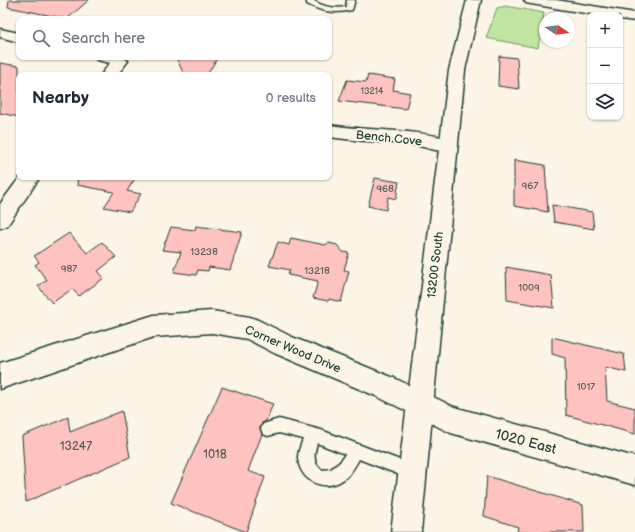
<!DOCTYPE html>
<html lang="en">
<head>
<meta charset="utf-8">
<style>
	:root { --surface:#fff; --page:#f6f6f7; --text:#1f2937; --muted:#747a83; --line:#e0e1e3 }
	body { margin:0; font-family:"Balsamiq Sans",sans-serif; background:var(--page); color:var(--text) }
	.controls { position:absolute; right:12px; top:12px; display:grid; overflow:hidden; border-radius:8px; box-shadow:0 1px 3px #0004 }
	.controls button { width:36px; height:36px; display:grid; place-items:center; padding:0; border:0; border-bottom:1px solid var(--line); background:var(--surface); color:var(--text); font:20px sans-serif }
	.compass { position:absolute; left:539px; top:12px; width:36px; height:36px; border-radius:50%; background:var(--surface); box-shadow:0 1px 3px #0004; rotate:103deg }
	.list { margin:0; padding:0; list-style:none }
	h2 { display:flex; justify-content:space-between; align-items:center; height:52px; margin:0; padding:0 16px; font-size:17px }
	h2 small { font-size:13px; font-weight:400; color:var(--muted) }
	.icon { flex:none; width:22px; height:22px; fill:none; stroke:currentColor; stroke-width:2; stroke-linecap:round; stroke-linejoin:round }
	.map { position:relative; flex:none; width:635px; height:532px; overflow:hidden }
	.search { position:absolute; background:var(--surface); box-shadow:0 1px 3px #0004; left:16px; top:16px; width:316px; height:44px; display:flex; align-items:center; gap:10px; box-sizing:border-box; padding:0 14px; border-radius:8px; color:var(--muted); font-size:15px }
	.panel { position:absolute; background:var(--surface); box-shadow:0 1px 3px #0004; left:16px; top:72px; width:316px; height:108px; border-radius:8px }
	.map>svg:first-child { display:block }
	.green { fill:#bfe5a0; stroke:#6f916a }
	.building { fill:#fec2bf; stroke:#1f3d34 }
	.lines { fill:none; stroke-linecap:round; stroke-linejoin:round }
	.lane-casing { stroke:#1f3d34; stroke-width:3 }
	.street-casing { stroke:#1f3d34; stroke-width:3 }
	.secondary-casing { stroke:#1f3d34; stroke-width:3 }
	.lane { fill:#fcf5e5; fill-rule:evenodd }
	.street { fill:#fcf5e5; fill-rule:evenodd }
	.secondary { fill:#fcf5e5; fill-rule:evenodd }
	.labels { text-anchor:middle; stroke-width:4; stroke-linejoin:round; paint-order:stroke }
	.far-number-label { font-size:9px; fill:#575e57 }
	.number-label { font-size:10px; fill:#575e57 }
	.street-label { font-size:12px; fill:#1f3d34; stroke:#fcf5e5 }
	.near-number-label { font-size:12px; fill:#575e57 }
	.near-street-label { font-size:14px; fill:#1f3d34; stroke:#fcf5e5 }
</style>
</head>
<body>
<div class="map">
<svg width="635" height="532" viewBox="0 0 635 532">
	<rect width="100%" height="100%" fill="#fcf5e5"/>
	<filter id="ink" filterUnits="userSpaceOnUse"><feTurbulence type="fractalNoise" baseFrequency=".025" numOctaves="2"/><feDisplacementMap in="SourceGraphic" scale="8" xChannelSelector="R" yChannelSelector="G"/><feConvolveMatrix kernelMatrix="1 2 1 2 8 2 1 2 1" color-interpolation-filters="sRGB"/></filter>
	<g filter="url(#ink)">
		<path class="green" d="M 506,6 L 544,13 L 538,48 L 486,38 L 497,8 Z"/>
		<path class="building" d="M 9,0 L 89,0 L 67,19 L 8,7 Z
			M 499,56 L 517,58 L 519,89 L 498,86 Z
			M 176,57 L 218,57 L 207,75 L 184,75 Z
			M 0,63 L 19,66 L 19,117 L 0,113 Z
			M 368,75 L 395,79 L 393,90 L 410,93 L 406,109 L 339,101 L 347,80 L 366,82 Z
			M 514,160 L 545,165 L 548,212 L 514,206 Z
			M 78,177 L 136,177 L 127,191 L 141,194 L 130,212 L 104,207 L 114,192 L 77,185 Z
			M 375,178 L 399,182 L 396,199 L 388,197 L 386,210 L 368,206 Z
			M 552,205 L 592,212 L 594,229 L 554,222 Z
			M 196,226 L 242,232 L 230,270 L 209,267 L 208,271 L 198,270 L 196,275 L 174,272 L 181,252 L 162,250 L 171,227 L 195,230 Z
			M 69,233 L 87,253 L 102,242 L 116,257 L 98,271 L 104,278 L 79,296 L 72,289 L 52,303 L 38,286 L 47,280 L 35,265 L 39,262 L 34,256 Z
			M 291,238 L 325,245 L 329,243 L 337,245 L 343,252 L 349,253 L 344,270 L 349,271 L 341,302 L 329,299 L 328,301 L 313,298 L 318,281 L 288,275 L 290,270 L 269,266 L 278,242 L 289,245 Z
			M 506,267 L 551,275 L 554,308 L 507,300 Z
			M 552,337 L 624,354 L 626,372 L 605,367 L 607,401 L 635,408 L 635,434 L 566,415 L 565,358 L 552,354 Z
			M 222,387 L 273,404 L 266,421 L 262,423 L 260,428 L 262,434 L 248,471 L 265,477 L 246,532 L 171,503 Z
			M 122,411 L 130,457 L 26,502 L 22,436 L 68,417 L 70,432 Z
			M 487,476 L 583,505 L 584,532 L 517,532 L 518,527 L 484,516 Z"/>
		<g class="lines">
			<defs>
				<path id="lane" d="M 307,0 L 315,0 L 314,1 C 324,7 334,9 346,7 L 347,0 L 355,0 L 352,10 C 335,14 322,12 307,4 Z
					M 279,419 L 321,430 L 418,467 L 421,472 L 418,477 L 413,480 L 359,459 C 355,466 351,474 344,479 C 325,493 299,482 298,457 C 298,451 301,445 303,439 L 279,433 L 268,436 L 263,434 L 261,429 L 263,424 ZM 317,443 L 345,454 L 340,462 L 331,469 L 322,470 C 312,462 314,454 317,443 Z"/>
				<path id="street" d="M 0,29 L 19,33 L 19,42 L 0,37 Z
					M 94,57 L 123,57 L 128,61 L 117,75 L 101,75 L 110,63 L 97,60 Z
					M 329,125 C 371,131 414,129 454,140 L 457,145 L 454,150 C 440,154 424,146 409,144 C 382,142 356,141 329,137 Z
					M 20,177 L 40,177 L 7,226 L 0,228 L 0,204 Z
					M 212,311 L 250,317 L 258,320 L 292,337 L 394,378 L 454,407 L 635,457 L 635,485 L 451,433 L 376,396 L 274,353 L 247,339 L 212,333 L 154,337 L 0,389 L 0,363 L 154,315 Z"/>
				<path id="secondary" d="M 467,0 L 481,0 L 465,70 L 421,532 L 391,532 L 449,70 Z
					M 524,0 L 556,0 L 635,13 L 635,21 L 620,19 L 620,15 L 597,15 L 531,4 L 526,3 Z"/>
			</defs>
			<use href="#lane" class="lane-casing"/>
			<use href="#street" class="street-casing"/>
			<use href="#secondary" class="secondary-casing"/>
			<use href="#lane" class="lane"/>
			<use href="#street" class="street"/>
			<use href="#secondary" class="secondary"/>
		</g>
	</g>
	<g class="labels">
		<g class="far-number-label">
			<text x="372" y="94">13214</text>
		</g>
		<g class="number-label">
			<text x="530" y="189">967</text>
			<text x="385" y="192">968</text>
			<text x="204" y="255">13238</text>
			<text x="69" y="272">987</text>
			<text x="317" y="274">13218</text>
			<text x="529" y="291">1009</text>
			<text x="586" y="390">1017</text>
		</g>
		<g class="street-label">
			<text transform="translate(389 138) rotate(6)" y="4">Bench Cove</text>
			<text transform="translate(435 265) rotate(-83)" y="4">13200 South</text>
			<text transform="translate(293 349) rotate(23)" y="4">Corner Wood Drive</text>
		</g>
		<g class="near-number-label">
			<text x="76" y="450">13247</text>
			<text x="215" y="458">1018</text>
		</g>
		<g class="near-street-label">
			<text transform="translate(526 441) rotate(15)" y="5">1020 East</text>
		</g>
	</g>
</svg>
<div class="controls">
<button>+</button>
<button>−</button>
<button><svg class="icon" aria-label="layers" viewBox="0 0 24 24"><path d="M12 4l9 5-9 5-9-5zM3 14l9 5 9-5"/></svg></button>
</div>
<svg class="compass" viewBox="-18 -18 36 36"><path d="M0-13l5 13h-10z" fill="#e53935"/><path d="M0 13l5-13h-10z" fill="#747a83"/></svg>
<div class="search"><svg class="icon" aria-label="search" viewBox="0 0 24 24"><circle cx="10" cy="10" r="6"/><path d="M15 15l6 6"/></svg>Search here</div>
<section class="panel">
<h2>Nearby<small>0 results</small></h2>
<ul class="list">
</ul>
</section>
</div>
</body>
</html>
